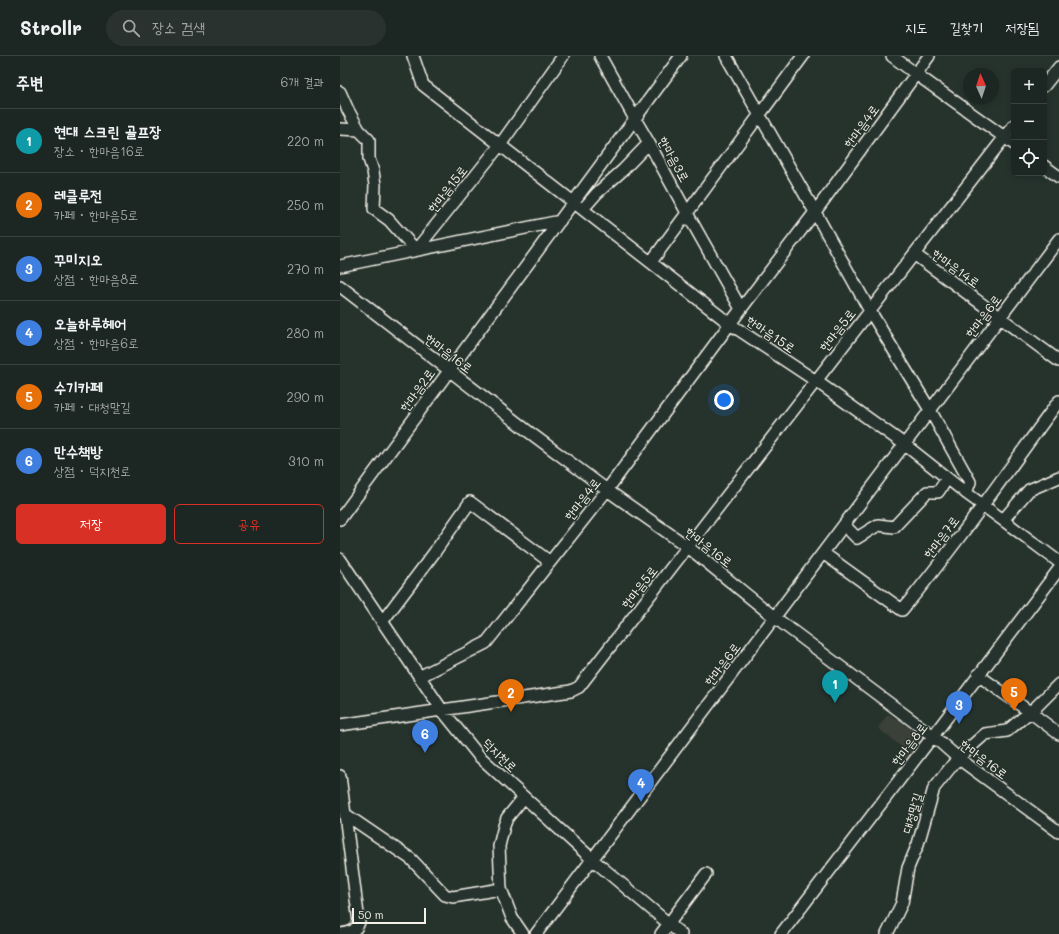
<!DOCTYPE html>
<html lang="ko">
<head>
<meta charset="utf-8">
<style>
	:root { --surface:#1c2622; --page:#29322f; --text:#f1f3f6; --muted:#a0a5a5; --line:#3a4340; --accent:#d93025 }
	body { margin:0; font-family:Mali,"Poor Story",sans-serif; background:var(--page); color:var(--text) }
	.controls { position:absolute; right:12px; top:12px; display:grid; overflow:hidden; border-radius:6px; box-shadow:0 2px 6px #0003 }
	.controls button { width:36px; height:36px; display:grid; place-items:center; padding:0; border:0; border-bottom:1px solid var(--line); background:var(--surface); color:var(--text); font:20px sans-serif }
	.compass { position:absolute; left:623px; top:12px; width:36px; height:36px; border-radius:50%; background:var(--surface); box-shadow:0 2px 6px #0003; rotate:357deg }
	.scale { position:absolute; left:12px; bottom:10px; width:74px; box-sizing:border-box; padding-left:4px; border:2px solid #f4f1e8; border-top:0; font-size:11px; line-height:14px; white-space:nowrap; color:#f4f1e8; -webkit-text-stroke:3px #26332d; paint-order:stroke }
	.you { position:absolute; left:384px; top:344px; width:14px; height:14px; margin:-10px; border:3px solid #fff; border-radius:50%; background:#1a73e8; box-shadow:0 0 0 6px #1a73e833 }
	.badge { display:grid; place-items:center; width:26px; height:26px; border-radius:50%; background:var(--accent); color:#fff; font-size:13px; font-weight:700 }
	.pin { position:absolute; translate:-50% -33px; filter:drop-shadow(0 1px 2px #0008) }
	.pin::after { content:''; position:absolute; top:21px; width:14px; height:12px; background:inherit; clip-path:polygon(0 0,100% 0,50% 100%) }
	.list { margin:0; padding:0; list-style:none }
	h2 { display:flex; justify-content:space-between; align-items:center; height:52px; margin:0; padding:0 16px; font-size:17px }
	h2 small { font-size:13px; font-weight:400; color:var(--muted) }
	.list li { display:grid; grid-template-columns:26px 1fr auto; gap:12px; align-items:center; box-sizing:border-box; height:64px; padding:0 16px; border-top:1px solid var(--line) }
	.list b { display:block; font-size:15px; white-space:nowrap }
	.list p { margin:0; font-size:13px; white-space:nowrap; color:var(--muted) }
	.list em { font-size:13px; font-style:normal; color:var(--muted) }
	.actions { display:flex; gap:8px; padding:12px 16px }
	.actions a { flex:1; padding:9px 0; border:1px solid var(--accent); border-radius:6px; text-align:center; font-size:14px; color:var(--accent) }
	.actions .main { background:var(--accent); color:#fff }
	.icon { flex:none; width:22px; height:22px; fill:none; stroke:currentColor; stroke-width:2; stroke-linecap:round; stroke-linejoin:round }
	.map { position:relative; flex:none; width:719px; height:878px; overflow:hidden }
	header { display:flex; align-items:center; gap:24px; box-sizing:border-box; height:56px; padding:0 20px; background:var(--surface); border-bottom:1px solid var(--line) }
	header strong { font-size:19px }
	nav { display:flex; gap:22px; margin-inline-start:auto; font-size:14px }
	.search { width:280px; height:36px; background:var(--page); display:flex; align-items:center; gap:10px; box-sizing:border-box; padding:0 14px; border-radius:22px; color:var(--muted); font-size:15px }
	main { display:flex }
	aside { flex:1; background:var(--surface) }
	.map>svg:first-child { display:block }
	.built { fill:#3a4138 }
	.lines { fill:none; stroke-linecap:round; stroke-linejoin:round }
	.street-casing { stroke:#f4f1e8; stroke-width:14 }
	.street { stroke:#26332d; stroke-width:11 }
	.labels { text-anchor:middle; stroke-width:3; stroke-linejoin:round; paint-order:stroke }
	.street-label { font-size:13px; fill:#f4f1e8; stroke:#26332d }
</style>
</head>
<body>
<header>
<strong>Strollr</strong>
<div class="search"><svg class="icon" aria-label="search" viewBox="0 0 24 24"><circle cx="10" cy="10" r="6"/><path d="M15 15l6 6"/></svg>장소 검색</div>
<nav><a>지도</a><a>길찾기</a><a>저장됨</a></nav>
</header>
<main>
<aside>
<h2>주변<small>6개 결과</small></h2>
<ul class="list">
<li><span class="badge" style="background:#0f9aa8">1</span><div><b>현대 스크린 골프장</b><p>장소 · 한마음16로</p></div><em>220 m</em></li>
<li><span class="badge" style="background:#e8710a">2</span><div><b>레클루전</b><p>카페 · 한마음5로</p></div><em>250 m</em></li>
<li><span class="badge" style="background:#3f7fe0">3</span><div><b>꾸미지오</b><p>상점 · 한마음8로</p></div><em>270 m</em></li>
<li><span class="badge" style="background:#3f7fe0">4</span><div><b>오늘하루헤어</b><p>상점 · 한마음6로</p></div><em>280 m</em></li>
<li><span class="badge" style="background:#e8710a">5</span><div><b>수기카페</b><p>카페 · 대청말길</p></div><em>290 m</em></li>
<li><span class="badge" style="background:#3f7fe0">6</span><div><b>만수책방</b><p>상점 · 덕지천로</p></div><em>310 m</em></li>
</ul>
<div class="actions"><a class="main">저장</a><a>공유</a></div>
</aside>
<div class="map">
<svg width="719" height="878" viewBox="0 0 719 878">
	<rect width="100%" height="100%" fill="#26332d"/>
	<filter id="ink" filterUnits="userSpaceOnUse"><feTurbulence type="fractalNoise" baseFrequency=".025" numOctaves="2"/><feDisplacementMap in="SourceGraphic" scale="8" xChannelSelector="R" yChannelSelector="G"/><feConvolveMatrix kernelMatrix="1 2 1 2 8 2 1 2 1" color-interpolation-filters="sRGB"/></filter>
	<g filter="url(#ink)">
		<path class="built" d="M 548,658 L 588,683 L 572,707 L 558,699 L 564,693 L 538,672 Z"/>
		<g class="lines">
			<defs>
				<path id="street" d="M 73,0 L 83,29 L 160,89 L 390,268 L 476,325 L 564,388 L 626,437 L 663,464 L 719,506
					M 260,0 L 295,63 L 309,87 L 347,157 L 401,253
					M 386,0 L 475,156 L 530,255 L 590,354 L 630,426 L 626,437
					M 552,0 L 576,18 L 674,88
					M 704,30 L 719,11
					M 0,36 L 8,54 L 19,74 L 29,84 L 29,103 L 33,115 L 35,129 L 34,153 L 49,164 L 56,172 L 76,194
					M 0,73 L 19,74
					M 704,110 L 719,121
					M 243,153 L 257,137 L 283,114 L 309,87
					M 76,194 L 160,89 L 223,0
					M 574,198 L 719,305
					M 311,206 L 463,0
					M 0,210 L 220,165
					M 0,230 L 189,376 L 267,434 L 348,491 L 434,561 L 593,680 L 618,702 L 719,776
					M 0,463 L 341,0
					M 663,464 L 689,434 L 719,421
					M 504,469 L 517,482 L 538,469 L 554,471 L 587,436 L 598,436 L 607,423
					M 483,497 L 562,554 C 618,487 667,415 719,345
					M 0,503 L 102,654 L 139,700 L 252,803 L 341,878
					M 42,566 L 94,497 L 130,446 L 210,506
					M 638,619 L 690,656 L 719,678
					M 79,621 L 146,587 L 267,434 L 401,253 L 475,156 L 589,0
					M 0,669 L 231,635 L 239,631 L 674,69
					M 0,720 L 19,866 C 16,876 9,877 0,878
					M 5,758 L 71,803 L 105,839 L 113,841 L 161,833
					M 183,878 L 172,862 L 161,833 L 159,790 L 164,770 L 167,762 L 184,741
					M 196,878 L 719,183
					M 321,878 L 366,818
					M 441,878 L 593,680 L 719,513
					M 547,878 L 562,847 L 568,812 L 578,788 L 594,732 L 618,702 L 645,678 L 667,675 L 696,651 L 719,628"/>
			</defs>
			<use href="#street" class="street-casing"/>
			<use href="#street" class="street"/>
		</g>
	</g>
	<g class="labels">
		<g class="street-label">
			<text transform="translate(521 70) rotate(-54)" y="5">한마음4로</text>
			<text transform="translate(334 103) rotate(61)" y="5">한마음3로</text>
			<text transform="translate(107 133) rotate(-52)" y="5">한마음15로</text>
			<text transform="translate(616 212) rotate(36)" y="5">한마음14로</text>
			<text transform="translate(643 260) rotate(-53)" y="5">한마음6로</text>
			<text transform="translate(497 274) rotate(-52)" y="5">한마음5로</text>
			<text transform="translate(431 278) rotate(34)" y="5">한마음15로</text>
			<text transform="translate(109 297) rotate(37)" y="5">한마음16로</text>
			<text transform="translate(77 334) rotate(-54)" y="5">한마음2로</text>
			<text transform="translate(242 443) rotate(-52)" y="5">한마음4로</text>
			<text transform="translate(601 481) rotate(-53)" y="5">한마음7로</text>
			<text transform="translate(369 491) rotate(38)" y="5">한마음16로</text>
			<text transform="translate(299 531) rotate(-52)" y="5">한마음5로</text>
			<text transform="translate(382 608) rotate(-53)" y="5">한마음6로</text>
			<text transform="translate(569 688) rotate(-53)" y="5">한마음8로</text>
			<text transform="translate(160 699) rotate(44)" y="5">덕지천로</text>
			<text transform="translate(644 703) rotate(37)" y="5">한마음16로</text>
			<text transform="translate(572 757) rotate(-73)" y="5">대청말길</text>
		</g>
	</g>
</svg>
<div class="controls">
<button>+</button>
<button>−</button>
<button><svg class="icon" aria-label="locate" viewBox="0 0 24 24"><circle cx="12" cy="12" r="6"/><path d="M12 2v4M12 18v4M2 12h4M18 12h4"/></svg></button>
</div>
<svg class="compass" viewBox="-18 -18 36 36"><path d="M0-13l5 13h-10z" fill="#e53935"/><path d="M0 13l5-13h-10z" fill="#a0a5a5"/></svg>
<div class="scale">50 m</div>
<div class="you"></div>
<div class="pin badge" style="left:495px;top:647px;background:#0f9aa8">1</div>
<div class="pin badge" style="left:171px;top:656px;background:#e8710a">2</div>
<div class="pin badge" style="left:619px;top:668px;background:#3f7fe0">3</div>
<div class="pin badge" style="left:301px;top:746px;background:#3f7fe0">4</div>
<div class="pin badge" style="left:674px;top:655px;background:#e8710a">5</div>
<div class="pin badge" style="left:85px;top:697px;background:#3f7fe0">6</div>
</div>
</main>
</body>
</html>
